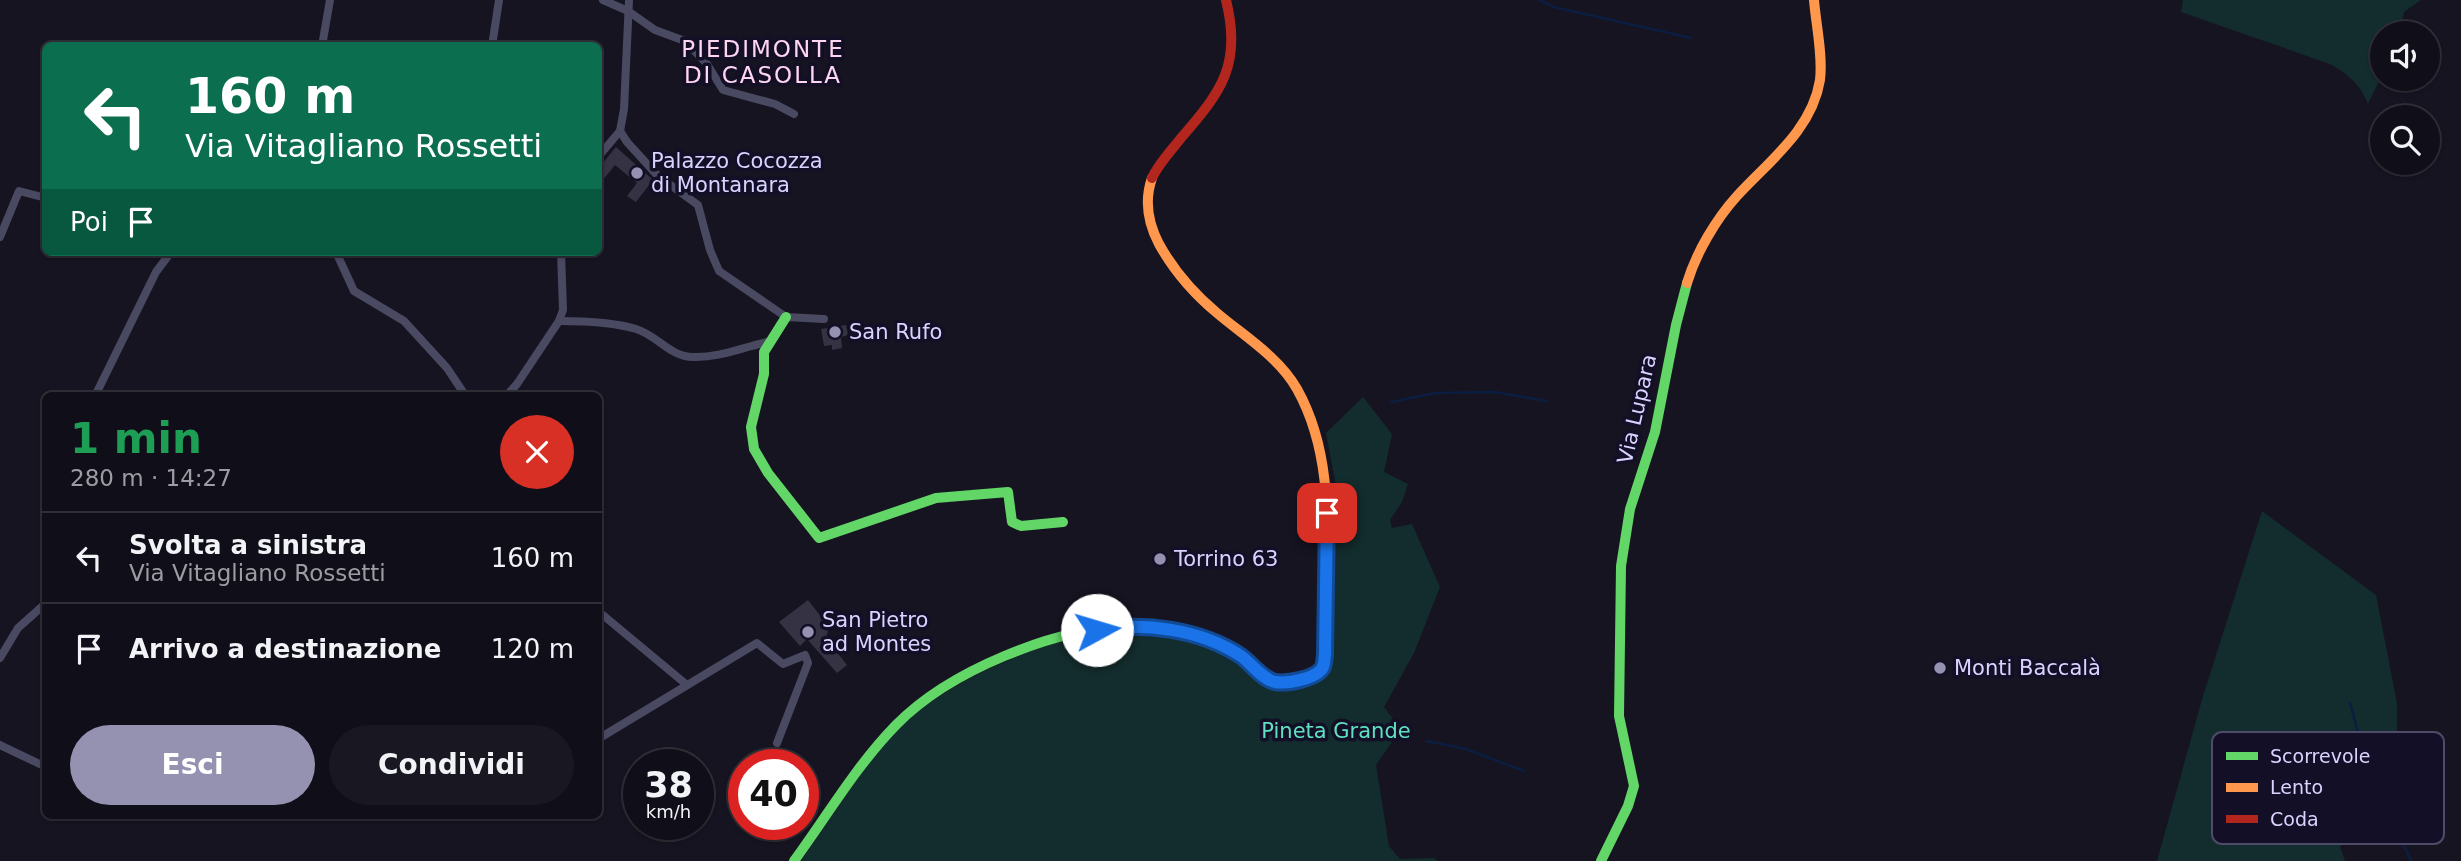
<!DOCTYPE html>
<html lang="it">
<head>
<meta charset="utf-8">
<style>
	:root { --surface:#100f19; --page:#191822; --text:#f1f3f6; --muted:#9c9ca2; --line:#302f38; --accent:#9591b1 }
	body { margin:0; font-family:"DejaVu Sans",sans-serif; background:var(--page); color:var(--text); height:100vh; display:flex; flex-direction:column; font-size:26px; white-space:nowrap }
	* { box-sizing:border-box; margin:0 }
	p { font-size:23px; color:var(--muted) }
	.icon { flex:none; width:38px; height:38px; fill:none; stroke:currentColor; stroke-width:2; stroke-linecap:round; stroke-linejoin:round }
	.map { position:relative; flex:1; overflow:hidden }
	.details { position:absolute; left:42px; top:392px; width:560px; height:427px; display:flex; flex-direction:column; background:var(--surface); border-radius:10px; box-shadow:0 2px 5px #0004,0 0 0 2px var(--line) }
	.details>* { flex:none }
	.guide { position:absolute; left:42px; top:42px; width:560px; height:214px; border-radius:10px; box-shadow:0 2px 5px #0004,0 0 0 2px var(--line); background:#0b6e4f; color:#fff; overflow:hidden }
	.buttons { position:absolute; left:2370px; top:21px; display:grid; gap:14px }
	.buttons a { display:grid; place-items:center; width:70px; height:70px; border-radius:50%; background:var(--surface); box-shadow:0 2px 5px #0004,0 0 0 2px var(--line); font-size:35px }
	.speed { position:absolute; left:623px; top:749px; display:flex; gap:14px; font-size:35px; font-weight:700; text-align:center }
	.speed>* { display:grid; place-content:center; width:91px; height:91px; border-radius:50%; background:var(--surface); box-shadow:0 2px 5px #0004,0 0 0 2px var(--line); line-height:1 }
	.speed small { font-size:18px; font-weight:400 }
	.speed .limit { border:10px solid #d22; background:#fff; color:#111 }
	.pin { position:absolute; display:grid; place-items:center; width:60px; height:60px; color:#fff; margin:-30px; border-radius:14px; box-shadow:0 4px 10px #0006 }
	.me { position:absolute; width:77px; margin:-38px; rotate:84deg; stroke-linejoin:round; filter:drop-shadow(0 0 5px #0008) }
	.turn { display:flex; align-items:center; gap:24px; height:147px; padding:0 28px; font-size:32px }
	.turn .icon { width:91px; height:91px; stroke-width:2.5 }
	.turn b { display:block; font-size:49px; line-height:60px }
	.then { display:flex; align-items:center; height:66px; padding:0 28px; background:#0003; gap:14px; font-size:26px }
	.round { display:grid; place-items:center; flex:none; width:74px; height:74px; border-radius:37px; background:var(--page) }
	.overview { display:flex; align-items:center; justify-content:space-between; height:119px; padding:0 28px }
	h1 { font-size:42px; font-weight:700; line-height:52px; color:#1e9e55 }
	.action { display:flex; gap:14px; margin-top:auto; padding:14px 28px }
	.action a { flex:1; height:80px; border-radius:42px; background:var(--accent); color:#fff; font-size:28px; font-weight:700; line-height:80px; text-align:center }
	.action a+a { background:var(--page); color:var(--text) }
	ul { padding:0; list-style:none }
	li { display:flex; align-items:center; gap:21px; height:91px; padding:0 28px; border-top:2px solid var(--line) }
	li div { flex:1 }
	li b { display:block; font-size:26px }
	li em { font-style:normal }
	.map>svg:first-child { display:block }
	.green { fill:#132c2d }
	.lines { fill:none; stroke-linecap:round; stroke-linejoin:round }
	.stream { stroke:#0b1e41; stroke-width:2.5 }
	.building { fill:#343243 }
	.street { stroke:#4a4962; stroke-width:8 }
	.fast { stroke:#63d668; stroke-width:10 }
	.slow { stroke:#ff974d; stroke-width:10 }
	.jam { stroke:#b3261e; stroke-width:10 }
	.route-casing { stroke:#114b97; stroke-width:18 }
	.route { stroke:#1a73e8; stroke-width:12 }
	.poi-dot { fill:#9591b1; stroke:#130f26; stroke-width:2.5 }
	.labels { text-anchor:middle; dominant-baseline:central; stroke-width:7; stroke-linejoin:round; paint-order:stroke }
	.poi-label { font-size:21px; fill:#d9d4ff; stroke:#130f26; text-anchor:start }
	.street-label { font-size:21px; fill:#d9d4ff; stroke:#130f26 }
	.park-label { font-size:21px; fill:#5fe0c0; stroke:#130f26 }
	.neighbourhood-label { font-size:23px; letter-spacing:2px; fill:#ffd6f0; stroke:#130f26 }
	.key { fill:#130f26; stroke:#4e4a67; stroke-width:2 }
	.key-label { font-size:19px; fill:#d9d4ff }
</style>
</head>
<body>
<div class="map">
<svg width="2461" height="861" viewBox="0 0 2461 861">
	<rect width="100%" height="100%" fill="#161421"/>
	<g class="green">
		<path d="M2183,0H2421L2404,12L2399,33H2382V75L2368,104C2360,84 2349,75 2330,64L2181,12Z"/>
		<path d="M1363,397L1392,434L1384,472L1408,484L1402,502L1390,520L1392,528L1412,524L1440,587L1414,653L1384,707L1401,729L1376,765L1389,846L1400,859L1434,858L1438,861H801C830,820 861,768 895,732C944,681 1048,636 1119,631C1143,629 1175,633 1198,641C1220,648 1267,689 1280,689C1288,689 1298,685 1306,683C1316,681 1322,680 1328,672L1335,481L1326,433Z"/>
		<path d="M2262,511L2376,595L2397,703V789L2340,847L2345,861H2157L2203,696Z"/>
	</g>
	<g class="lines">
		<g class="stream">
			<path d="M1539,0L1554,7L1691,38"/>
			<path d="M1391,402L1435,393L1495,392L1546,401"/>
			<path d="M2350,703L2364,754L2411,861"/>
			<path d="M1426,741L1466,749L1524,771"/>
		</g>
	</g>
	<g class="building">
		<path d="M616,147L653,180L636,202L627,196L637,183L615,165L598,186V169Z"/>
		<path d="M846,325L848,335L841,337L842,348L832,350V345L824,346L821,329Z"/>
		<path d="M808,600L829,627L826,638L847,665L837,673L807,639L800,646L779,622Z"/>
	</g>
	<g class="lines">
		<g class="street">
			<path d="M603,0L628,11L655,30L685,41L707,64L723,90L775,104L794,114"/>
			<path d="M322,46L330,0"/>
			<path d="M492,46L499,0"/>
			<path d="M620,131L627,142L658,176L698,205L710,250L719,271L786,317L824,319"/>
			<path d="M598,157L620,131L624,109L629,0"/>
			<path d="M0,237L19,191L46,198"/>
			<path d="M336,252L354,291L404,321L447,368L465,395L486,396"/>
			<path d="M559,321C583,321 613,322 636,329C657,335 670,357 693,357C719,358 743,347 768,342"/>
			<path d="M95,396L156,272L171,252"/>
			<path d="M498,396L509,393L517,384L559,321L563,310L561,252"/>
			<path d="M598,611L687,685"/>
			<path d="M0,658L18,628L46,603"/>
			<path d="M598,739L757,643L783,664L805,655L808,663L777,743"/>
			<path d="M0,745L46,767"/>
		</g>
		<g class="fast">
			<path d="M786,317L764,352V374L751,427L754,449L768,473L819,538L936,498L1008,492L1012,522L1021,526L1063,522"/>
			<path d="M794,861C827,816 856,766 896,725C949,671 1054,628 1130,626C1167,624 1211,636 1241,657C1253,664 1261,678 1275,682C1291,686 1313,679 1323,666L1327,581"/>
			<path d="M1601,861L1628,806L1634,786L1619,716L1621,566L1630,509L1655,432L1676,325L1687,283"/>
		</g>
		<g class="slow">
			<path d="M1152,178C1144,201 1148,223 1159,244C1174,271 1193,293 1217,313C1244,336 1279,357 1297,389C1330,448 1328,515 1327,581"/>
			<path d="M1687,283C1696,253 1716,219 1737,196C1769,161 1812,130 1820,80C1823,55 1816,25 1814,0"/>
		</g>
		<path class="jam" d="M1152,178C1159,163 1171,151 1181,138C1222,91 1242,64 1226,0"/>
	</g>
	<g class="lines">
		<defs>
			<path id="route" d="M1097,630C1144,622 1200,629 1241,656C1252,664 1262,679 1275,682C1287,684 1313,679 1321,670C1325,666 1324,660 1325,655L1327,513"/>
		</defs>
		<use href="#route" class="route-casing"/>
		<use href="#route" class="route"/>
	</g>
	<g class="poi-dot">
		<circle cx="637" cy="173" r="7"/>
		<circle cx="835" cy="332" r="7"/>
		<circle cx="1160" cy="559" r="7"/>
		<circle cx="808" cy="632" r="7"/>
		<circle cx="1940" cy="668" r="7"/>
	</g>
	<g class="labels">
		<g class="poi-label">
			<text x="651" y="161">Palazzo Cocozza<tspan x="651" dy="24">di Montanara</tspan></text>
			<text x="849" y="332">San Rufo</text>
			<text x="1174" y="559">Torrino 63</text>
			<text x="822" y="620">San Pietro<tspan x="822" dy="24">ad Montes</tspan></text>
			<text x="1954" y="668">Monti Baccalà</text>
		</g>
		<g class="street-label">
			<text transform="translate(1637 409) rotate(-77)">Via Lupara</text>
		</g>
		<g class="park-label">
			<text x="1336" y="731">Pineta Grande</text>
		</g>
		<g class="neighbourhood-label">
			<text x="763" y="49">PIEDIMONTE<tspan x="763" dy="26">DI CASOLLA</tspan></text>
		</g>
	</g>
	<rect x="2212" y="732" width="232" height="112" rx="10" class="key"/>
	<rect x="2226" y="752" width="32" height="8" fill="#63d668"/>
	<rect x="2226" y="783" width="32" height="9" fill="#ff974d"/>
	<rect x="2226" y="815" width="32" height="8" fill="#b3261e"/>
	<g class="key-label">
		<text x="2270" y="763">Scorrevole</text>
		<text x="2270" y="794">Lento</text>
		<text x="2270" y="826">Coda</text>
	</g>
</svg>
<div class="buttons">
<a><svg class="icon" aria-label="sound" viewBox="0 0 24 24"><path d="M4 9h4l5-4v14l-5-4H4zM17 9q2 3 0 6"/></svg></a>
<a><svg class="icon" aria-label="search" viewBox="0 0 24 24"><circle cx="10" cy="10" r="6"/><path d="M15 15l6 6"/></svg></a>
</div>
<div class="speed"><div>38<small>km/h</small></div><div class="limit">40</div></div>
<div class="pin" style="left:1327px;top:513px;background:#d93025"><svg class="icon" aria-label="arrive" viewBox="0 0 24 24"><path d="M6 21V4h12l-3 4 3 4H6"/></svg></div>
<svg class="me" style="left:1097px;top:630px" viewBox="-20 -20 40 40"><circle r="19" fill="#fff"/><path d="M0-13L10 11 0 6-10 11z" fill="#1a73e8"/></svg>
<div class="guide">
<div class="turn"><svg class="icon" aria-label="left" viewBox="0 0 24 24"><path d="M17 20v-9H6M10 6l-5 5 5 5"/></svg><div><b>160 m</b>Via Vitagliano Rossetti</div></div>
<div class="then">Poi<svg class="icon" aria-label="arrive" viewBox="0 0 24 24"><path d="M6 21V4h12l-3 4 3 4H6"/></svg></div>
</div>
<section class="details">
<div class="overview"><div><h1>1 min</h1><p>280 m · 14:27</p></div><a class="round" style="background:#d93025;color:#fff"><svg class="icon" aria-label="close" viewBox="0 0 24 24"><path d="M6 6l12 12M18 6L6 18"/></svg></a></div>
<ul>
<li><svg class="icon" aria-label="left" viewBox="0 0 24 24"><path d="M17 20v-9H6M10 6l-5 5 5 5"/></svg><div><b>Svolta a sinistra</b><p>Via Vitagliano Rossetti</p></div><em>160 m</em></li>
<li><svg class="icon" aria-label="arrive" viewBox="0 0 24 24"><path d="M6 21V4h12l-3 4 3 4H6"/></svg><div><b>Arrivo a destinazione</b></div><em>120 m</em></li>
</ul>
<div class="action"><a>Esci</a><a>Condividi</a></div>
</section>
</div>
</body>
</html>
